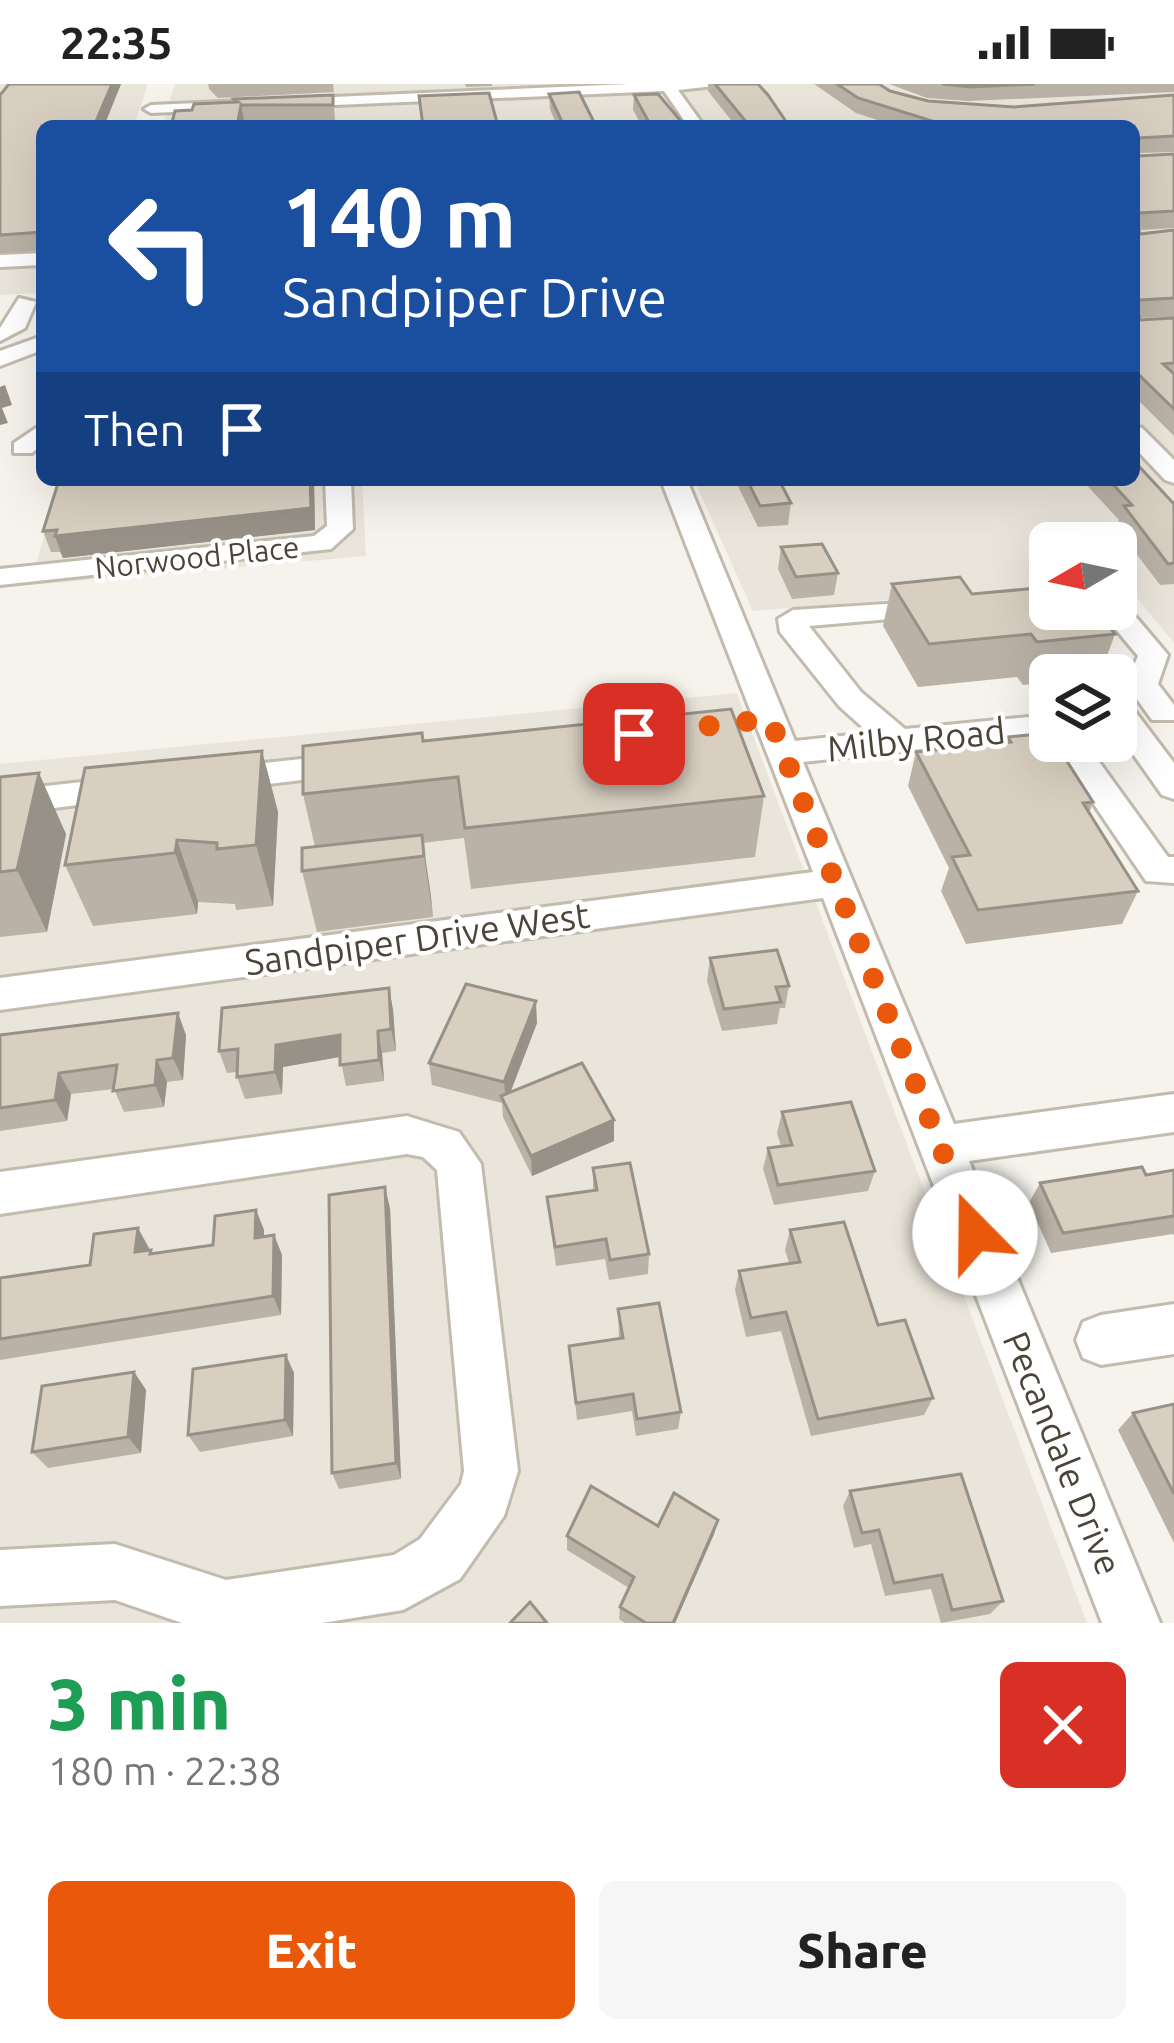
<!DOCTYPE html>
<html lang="en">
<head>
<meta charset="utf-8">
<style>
	:root { --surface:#fff; --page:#f6f6f6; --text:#222; --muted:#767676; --accent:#ea580c }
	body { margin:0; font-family:Ubuntu,sans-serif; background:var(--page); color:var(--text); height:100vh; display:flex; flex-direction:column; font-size:45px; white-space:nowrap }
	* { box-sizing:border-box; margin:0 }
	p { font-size:39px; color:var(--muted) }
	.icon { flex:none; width:66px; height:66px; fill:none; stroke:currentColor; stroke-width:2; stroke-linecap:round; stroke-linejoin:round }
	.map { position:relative; height:1539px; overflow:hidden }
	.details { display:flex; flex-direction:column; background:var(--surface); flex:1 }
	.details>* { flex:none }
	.banner { position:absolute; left:36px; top:36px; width:1104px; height:366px; border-radius:18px; box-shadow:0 12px 48px #0002; background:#1a4fa0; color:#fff; overflow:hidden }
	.needle { width:78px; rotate:261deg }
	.fabs { position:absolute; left:1029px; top:438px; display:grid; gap:24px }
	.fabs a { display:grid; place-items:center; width:108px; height:108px; border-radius:18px; background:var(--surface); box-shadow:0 12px 48px #0002; font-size:60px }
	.pin { position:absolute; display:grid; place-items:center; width:102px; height:102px; color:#fff; margin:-51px; border-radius:24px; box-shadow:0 6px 18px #0006 }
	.me { position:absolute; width:132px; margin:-66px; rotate:338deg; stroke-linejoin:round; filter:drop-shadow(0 0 9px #0008) }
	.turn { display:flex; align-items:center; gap:42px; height:252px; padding:0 48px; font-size:54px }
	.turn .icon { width:156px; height:156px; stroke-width:2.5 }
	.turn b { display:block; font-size:84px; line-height:102px }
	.then { display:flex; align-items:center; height:114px; padding:0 48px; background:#0003; gap:24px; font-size:45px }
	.round { display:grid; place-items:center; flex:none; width:126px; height:126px; border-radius:18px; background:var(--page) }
	.summary { display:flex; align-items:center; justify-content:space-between; height:204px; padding:0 48px }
	h1 { font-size:72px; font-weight:800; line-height:90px; color:#1e9e55 }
	.action { display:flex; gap:24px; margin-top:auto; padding:24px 48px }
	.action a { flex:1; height:138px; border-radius:18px; background:var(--accent); color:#fff; font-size:48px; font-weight:800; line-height:138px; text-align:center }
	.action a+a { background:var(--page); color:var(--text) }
	.status { display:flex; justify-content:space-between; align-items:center; height:84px; padding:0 60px; background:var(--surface); direction:ltr }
	.status svg { height:33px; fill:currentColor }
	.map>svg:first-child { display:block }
	.residential { fill:#eae5da }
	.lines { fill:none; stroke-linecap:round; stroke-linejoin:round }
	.minor-casing { stroke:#c2bbae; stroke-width:6 }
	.minor { fill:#fff; fill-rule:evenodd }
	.wall { fill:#bab2a6 }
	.shaded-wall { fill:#979187 }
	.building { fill:#d8cfc1; stroke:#979187; stroke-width:3 }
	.route { stroke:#ea580c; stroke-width:21; stroke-dasharray:0 37.8 }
	.labels { text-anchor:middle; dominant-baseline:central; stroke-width:9; stroke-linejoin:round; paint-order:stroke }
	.far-street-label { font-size:30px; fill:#4b4439; stroke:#fff }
	.street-label { font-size:36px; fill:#4b4439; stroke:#fff }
</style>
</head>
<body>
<div class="status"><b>22:35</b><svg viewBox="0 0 49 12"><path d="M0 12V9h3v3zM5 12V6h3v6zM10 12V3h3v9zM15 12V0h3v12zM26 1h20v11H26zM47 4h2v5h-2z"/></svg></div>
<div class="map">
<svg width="1174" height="1539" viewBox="0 0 1174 1539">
	<rect width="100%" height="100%" fill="#f6f3ec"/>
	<g class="residential">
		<path d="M0,0H148L134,42H42V209L0,211Z"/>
		<path d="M175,0H1174V559L1123,497H1116V459H1050V503L753,527L694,396H1134V42H162Z"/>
		<path d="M60,396H362L366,472L30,501Z"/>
		<path d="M737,609L1087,1539H0V680Z"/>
	</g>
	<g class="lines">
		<defs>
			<g id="minor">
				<path d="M629,0H733L678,6L704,42H688L664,7L151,29L144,25L151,21Z"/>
				<path d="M42,169V181L0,183V171Z"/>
				<path d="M19,214L36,218L25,244L0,257V244Z"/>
				<path d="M42,252V266L0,282V267Z"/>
				<path d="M42,340V360L32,369H14V359Z"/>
				<path d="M1134,342L1142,344L1174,376V399L1165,396L1134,363Z"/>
				<path d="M325,396H351L353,445L331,465L0,501V485L314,452L327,442Z"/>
				<path d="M661,396H687L795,657L869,649L839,622L780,548L778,535L793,526L947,516L951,522L947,528L937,531L809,542L861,608L905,645L1050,631V651L803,678L954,1040L1174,1010V1048L969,1077L1160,1539H1102L823,814L0,926V894L813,788Z"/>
				<path d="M1116,517L1124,519L1168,571L1158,600L1174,621V636H1152L1126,600L1138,572L1099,525H1116Z"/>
				<path d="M1123,623L1134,626L1174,679V715L1162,711L1116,646V625Z"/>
				<path d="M1051,657H1084L1168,773H1174V799L1146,797Z"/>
				<path d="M348,670L360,673L365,681L360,689L218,706L206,703L201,695L206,687L218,684Z"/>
				<path d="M128,693L140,697L145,705L140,713L0,731V707Z"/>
				<path d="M407,1032L459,1048L481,1080L518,1387L504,1432L460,1495L403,1526L322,1539H182L115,1516L0,1522V1466L115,1460L226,1496L394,1471L420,1455L461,1400L464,1387L437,1086L423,1073L407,1070L0,1130V1088Z"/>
				<path d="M1174,1220V1270L1101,1281L1083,1274L1076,1256L1083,1238L1101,1231Z"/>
			</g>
		</defs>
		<use href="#minor" class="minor-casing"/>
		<use href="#minor" class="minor"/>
	</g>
	<g class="wall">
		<path d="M121,0L104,42H42V166L0,169V11Z"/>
		<path d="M208,0H333L334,8L218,14L209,5Z"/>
		<path d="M465,0H492V2L466,3Z"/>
		<path d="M708,0H758L789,42L735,41L708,7Z"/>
		<path d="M814,0H879L890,7L928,17L1014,23L1174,11V68L1138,69L1139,72L1174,70V144L1139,146L1140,150L1174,146V233L1140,234V236L1174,234V352L1134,312V42H896L856,29Z"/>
		<path d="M889,0H1174V8L968,17L927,14Z"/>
		<path d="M549,10L596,42H557L550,25Z"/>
		<path d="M333,11L335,36H244L192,26L235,18L234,15Z"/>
		<path d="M634,11L685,42H642L633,26Z"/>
		<path d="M59,396H314L315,446L63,474L60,468H51L43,447Z"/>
		<path d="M735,396H779L791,419L788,441L758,443Z"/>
		<path d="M1082,396H1134L1174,420V500L1160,501L1116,443L1119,436Z"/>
		<path d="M781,463L838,489L834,511L792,515L778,485Z"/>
		<path d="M892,500L972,510L1115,550L1100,591H1050V598L1023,601L1017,593L918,603L883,542Z"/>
		<path d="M1008,653L1093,718L1089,729L1138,807L1122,840L966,860L941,807L949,784L908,702L916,668L1006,658Z"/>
		<path d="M423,657L764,712L755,773L471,805L464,754L423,759L433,833L317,848L302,787L315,763L303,710Z"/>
		<path d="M262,667L278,728L273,822L236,826L235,820L198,818L197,830L93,842L65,781Z"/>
		<path d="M0,693L66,750L47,848L0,853Z"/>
		<path d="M710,874L789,902L785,924H780L777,940L722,947L707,897Z"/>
		<path d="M389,904L393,926L396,967L382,969L384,997L346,1002L340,973L283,983L282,1010L245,1015L237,993V988L227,989L219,967Z"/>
		<path d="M537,939L510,1008L614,1036V1057L532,1092L503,1033L502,1019L432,1001L429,979Z"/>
		<path d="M0,951H186L183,996L167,998L164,1023L124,1028L114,1005L71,1010L67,1037L0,1047Z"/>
		<path d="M782,1028L875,1087L868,1107L774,1121L763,1085L768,1064L781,1062L777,1049Z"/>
		<path d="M593,1084L649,1170L648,1190L609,1196L605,1175L556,1182L547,1113L593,1106Z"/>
		<path d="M1174,1086V1152L1173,1150L1051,1169L1029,1119L1040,1099L1146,1091Z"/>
		<path d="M390,1124L401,1395L339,1405L332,1389Z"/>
		<path d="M256,1126L264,1146V1152L274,1151L282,1171L281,1231L0,1276V1194L90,1181L138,1144L149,1167L153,1170L213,1161Z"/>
		<path d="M790,1146L878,1241L933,1314L924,1331L811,1352L781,1247L746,1253L735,1206L739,1187L789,1179L785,1166Z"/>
		<path d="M618,1225L681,1328L678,1345L636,1352L632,1327L577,1336L569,1262L619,1255Z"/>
		<path d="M134,1288L146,1306L141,1369L48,1384L32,1368Z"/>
		<path d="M294,1289L293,1352L200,1368L188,1351Z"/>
		<path d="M1174,1320V1459L1118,1346L1133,1329Z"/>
		<path d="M850,1407L1003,1517L990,1530L941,1539L931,1505L885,1512L871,1460L854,1464L843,1422Z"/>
		<path d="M658,1442L714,1450L675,1539H625L619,1535L620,1523L629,1504L567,1466V1452Z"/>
	</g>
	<g class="shaded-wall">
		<path d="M112,0H121L104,42H94Z"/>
		<path d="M241,21L244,36L243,42H237Z"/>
		<path d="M5,301L12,321L2,324L8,339L0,341V303Z"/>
		<path d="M314,396L315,446L63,474L55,452Z"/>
		<path d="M262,667L278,728L273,822L256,761Z"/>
		<path d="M39,689L66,750L47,848L17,786Z"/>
		<path d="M422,751L431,812L433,833L424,772Z"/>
		<path d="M177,756L198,818L197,830L175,769Z"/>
		<path d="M389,904L393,926L396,967L391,945Z"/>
		<path d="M536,917L537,939L506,1020L504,998Z"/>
		<path d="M178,929L186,951L183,996L173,974Z"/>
		<path d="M378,947L382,969L384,997L379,976Z"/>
		<path d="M340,951L345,972L283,983L282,1010L275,988L276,961Z"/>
		<path d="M157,976L167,998L164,1023L155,1001Z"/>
		<path d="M59,989L71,1010L67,1037L55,1016Z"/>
		<path d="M614,1036V1057L532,1092L531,1072Z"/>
		<path d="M385,1103L390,1124L401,1395L396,1379Z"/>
		<path d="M256,1126L264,1146L263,1174L255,1154Z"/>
		<path d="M138,1144L149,1164L147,1188L135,1168Z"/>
		<path d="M274,1151L282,1171L281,1231L273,1212Z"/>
		<path d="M286,1271L294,1289L293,1352L285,1336Z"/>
		<path d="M134,1288L146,1306L141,1369L128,1353Z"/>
		<path d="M718,1436L714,1450L675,1539H673Z"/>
	</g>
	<g class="building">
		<path d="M9,0H112L94,42H42V148L0,151V11Z"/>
		<path d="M715,0H758L768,11L789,42H729L748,40Z"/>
		<path d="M837,0H879L890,7L928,17L1014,23L1174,11V52L1138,54L1134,58L1139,72L1174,70V127L1139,129L1135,134L1140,150L1174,146V214L1140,216L1136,220L1140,236L1174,234V279L1163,280L1174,290V325L1134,286V42H948L858,14Z"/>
		<path d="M942,0H1035L971,3Z"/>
		<path d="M579,8L596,42H564L549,10Z"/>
		<path d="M489,9L498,42H423L419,12Z"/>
		<path d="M658,10L685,42H651L634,11Z"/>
		<path d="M333,11V21H241L237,42H171L175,27L192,26L194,20L238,18L234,15Z"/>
		<path d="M1134,377L1174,420V479L1168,480L1124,422L1132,421L1109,396H1134Z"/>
		<path d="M59,396H310L311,424L55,452L57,446L43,447Z"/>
		<path d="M747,396H779L791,419L760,422Z"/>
		<path d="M822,460L838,489L796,493L781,463Z"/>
		<path d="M960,493L972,510L1050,503V525H1096L1115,550L1037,558L1031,550L929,560L892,500Z"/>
		<path d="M731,625L764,712L465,744L458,693L303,710V662L422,649L423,657Z"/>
		<path d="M1049,649L1050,657H1054L1093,718L1083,719L1138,807L978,826L952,773L970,771L916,668L1011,658L1008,653Z"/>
		<path d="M262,667L256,761L217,765V759L177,756L175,769L65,781L85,684Z"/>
		<path d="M39,689L17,786L0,788V693Z"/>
		<path d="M422,751L424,772L302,787V764Z"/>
		<path d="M777,866L789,902L776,903L781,918L724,925L710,874Z"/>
		<path d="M466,900L536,917L504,998L429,979Z"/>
		<path d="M389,904L391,945L378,947L379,976L340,981V951L276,961L275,988L237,993L238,965L219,967L222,924Z"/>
		<path d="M178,929L173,974L157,976L155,1001L113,1007L117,981L59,989L55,1016L0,1024V951Z"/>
		<path d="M582,979L614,1036L531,1072L501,1012Z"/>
		<path d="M851,1018L875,1087L778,1101L768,1064L792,1061L782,1028Z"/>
		<path d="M630,1079L649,1170L610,1176L606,1155L555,1163L547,1113L597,1106L593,1084Z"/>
		<path d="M1142,1083L1146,1091L1174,1086V1132L1063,1149L1040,1099Z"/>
		<path d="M385,1103L396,1379L332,1389L329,1111Z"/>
		<path d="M256,1126L255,1154L274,1151L273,1212L0,1255V1194L90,1181L94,1150L138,1144L135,1168L151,1166L150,1170L213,1161L215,1132Z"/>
		<path d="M844,1138L878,1241L905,1236L933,1314L818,1335L786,1228L751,1234L739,1187L800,1178L790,1146Z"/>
		<path d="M659,1219L681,1328L637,1335L633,1310L576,1319L569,1262L623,1254L618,1225Z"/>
		<path d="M286,1271L285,1336L188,1351L193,1285Z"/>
		<path d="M134,1288L128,1353L32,1368L42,1302Z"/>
		<path d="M1174,1320V1410L1133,1329Z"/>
		<path d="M961,1390L1003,1517L952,1526L942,1491L894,1499L879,1446L862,1449L850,1407Z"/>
		<path d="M591,1402L658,1442L674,1409L718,1436L673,1539H646L620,1523L634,1493L567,1452Z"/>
		<path d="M530,1518L547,1539H510Z"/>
	</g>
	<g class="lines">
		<path class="route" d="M634,650L770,635L975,1149"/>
	</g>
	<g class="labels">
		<g class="far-street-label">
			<text transform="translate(197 473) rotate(-6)">Norwood Place</text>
		</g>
		<g class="street-label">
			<text transform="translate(916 655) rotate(-6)">Milby Road</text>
			<text transform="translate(417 854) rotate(-8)">Sandpiper Drive West</text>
			<text transform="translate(1063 1369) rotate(68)">Pecandale Drive</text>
		</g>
	</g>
</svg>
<div class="fabs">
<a><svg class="needle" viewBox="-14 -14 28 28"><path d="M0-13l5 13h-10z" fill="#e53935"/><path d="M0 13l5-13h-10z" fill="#767676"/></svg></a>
<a><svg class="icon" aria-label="layers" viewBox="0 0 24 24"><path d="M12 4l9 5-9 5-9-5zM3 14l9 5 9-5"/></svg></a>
</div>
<div class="pin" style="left:634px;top:650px;background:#d93025"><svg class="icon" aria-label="arrive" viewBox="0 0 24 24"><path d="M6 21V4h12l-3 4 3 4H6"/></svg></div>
<svg class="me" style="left:975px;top:1149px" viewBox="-20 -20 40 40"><circle r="19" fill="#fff"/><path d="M0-13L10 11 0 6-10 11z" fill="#ea580c"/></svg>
<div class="banner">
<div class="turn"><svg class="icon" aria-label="left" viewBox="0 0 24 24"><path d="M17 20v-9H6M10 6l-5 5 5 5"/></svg><div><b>140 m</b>Sandpiper Drive</div></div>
<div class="then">Then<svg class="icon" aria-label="arrive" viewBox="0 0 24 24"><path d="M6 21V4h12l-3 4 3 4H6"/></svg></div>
</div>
</div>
<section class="details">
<div class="summary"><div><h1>3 min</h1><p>180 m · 22:38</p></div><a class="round" style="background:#d93025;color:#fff"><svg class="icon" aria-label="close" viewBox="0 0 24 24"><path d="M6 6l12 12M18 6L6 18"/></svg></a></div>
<div class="action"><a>Exit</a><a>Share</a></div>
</section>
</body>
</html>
